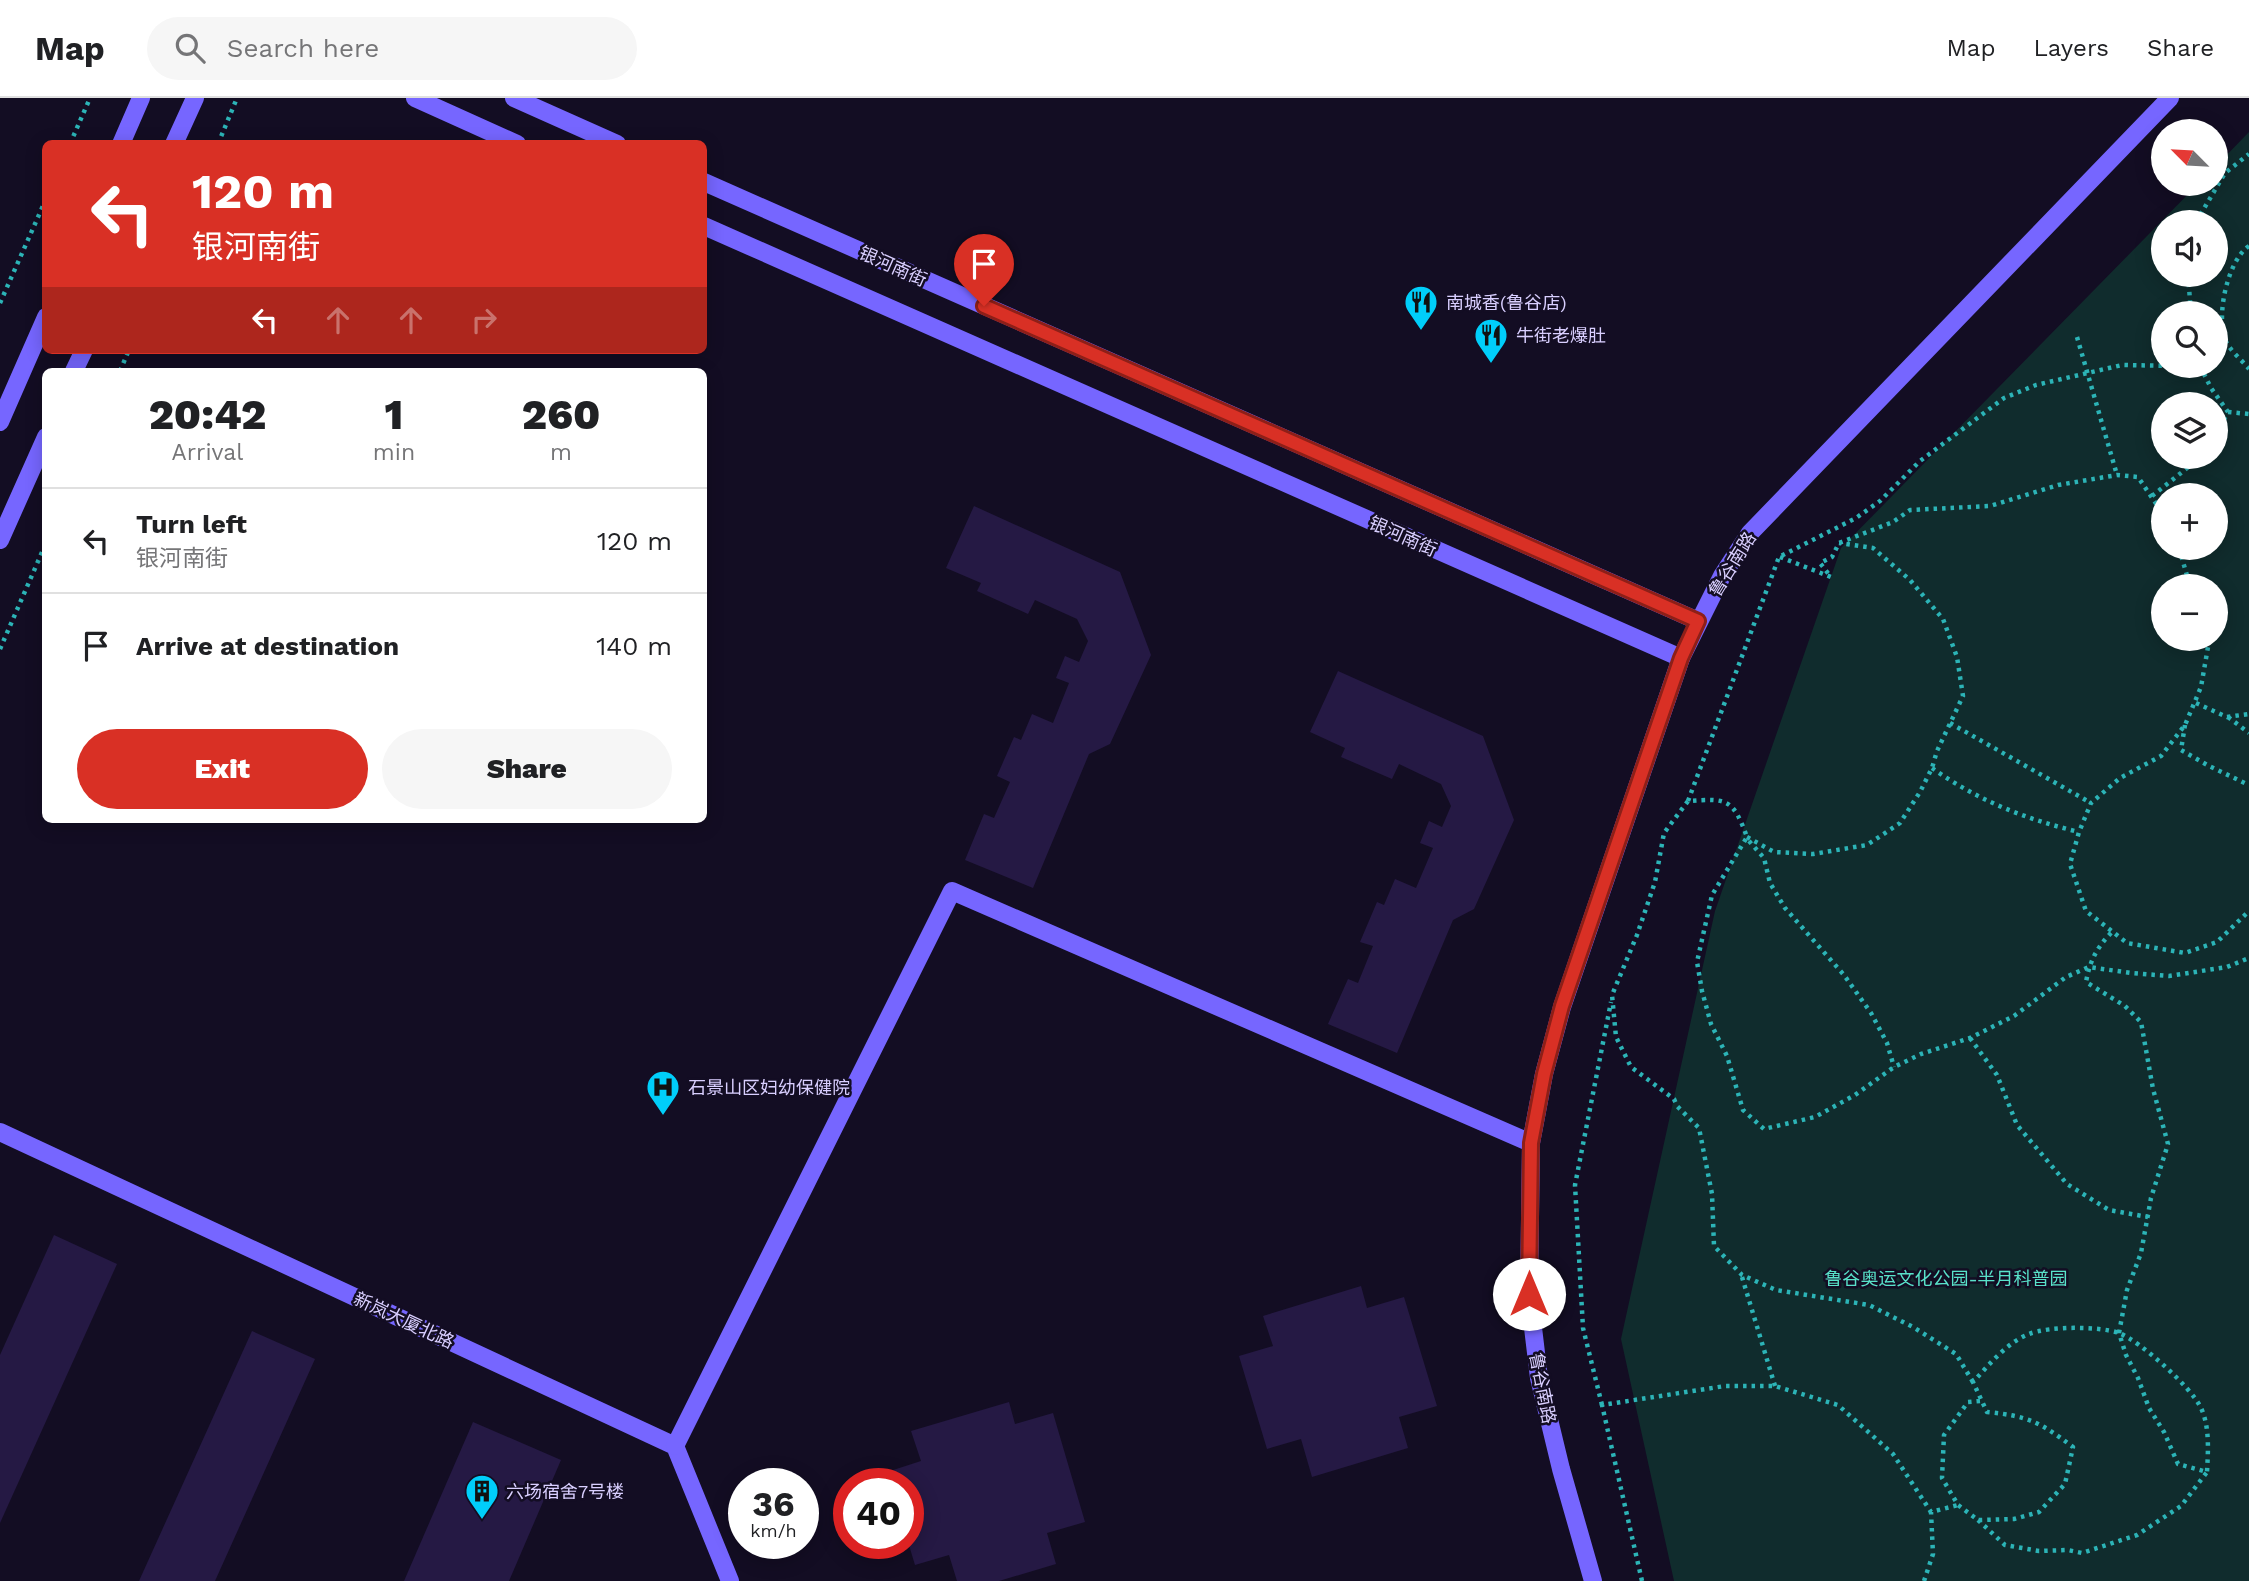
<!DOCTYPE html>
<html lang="en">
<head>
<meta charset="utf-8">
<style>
	:root { --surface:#fff; --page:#f6f6f6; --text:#202124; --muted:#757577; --line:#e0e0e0; --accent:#d93025 }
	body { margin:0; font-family:"Work Sans","Noto Sans SC",sans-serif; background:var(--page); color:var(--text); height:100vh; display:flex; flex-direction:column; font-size:26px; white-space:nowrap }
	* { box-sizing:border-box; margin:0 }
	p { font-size:23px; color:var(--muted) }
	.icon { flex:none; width:38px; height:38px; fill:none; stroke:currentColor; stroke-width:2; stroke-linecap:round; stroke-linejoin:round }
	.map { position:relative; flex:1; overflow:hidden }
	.drawer { position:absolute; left:42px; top:270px; width:665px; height:455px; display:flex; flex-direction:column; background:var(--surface); border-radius:10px; box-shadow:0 4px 18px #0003 }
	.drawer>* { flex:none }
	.guide { position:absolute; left:42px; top:42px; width:665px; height:214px; border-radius:10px; box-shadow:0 4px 18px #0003; background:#d93025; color:#fff; overflow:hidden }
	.needle { width:46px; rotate:294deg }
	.tools { position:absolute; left:2151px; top:21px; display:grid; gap:14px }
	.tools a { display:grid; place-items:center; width:77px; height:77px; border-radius:50%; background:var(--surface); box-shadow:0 4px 18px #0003; font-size:35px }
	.speed { position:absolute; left:728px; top:1370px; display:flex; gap:14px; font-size:35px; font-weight:700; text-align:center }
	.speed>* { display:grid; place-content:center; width:91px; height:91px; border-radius:50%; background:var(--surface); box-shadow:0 4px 18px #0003; line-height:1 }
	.speed small { font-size:18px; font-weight:400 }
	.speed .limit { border:10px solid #d22; background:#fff; color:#111 }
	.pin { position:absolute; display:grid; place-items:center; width:60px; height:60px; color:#fff; margin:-72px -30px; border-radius:50% 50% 50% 0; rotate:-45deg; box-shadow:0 0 7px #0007 }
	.pin .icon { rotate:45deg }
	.me { position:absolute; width:77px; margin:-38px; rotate:0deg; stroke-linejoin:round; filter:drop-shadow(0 0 5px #0008) }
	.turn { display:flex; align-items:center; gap:24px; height:147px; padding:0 35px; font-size:32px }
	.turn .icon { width:91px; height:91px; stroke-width:2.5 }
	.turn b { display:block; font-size:49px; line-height:60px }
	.lanes { display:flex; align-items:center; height:66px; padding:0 35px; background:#0003; justify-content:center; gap:35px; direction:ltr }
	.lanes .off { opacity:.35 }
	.eta { display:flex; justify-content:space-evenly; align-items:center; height:119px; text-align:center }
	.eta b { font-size:42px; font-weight:800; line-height:49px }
	.button { display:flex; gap:14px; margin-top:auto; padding:14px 35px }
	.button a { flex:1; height:80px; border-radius:42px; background:var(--accent); color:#fff; font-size:28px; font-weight:800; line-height:80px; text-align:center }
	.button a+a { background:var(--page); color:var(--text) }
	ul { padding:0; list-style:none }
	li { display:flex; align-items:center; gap:21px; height:105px; padding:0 35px; border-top:2px solid var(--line) }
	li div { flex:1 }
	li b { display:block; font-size:26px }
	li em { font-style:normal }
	header { display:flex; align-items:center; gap:42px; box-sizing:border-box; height:98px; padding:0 35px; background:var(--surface); border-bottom:2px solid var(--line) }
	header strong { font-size:33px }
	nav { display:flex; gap:38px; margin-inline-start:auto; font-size:24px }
	.search { width:490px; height:63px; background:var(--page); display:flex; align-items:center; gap:18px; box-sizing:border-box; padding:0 24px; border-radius:38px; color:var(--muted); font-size:26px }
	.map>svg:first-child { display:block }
	.green { fill:#102c2d; fill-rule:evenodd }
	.building { fill:#251944 }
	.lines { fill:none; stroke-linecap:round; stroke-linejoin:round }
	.path { stroke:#2cb4b7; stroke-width:4.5; stroke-dasharray:3.5 5; stroke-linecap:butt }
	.secondary { stroke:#7666ff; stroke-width:18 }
	.route-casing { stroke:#8d1f18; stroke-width:18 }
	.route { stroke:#d93025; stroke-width:12 }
	.labels { text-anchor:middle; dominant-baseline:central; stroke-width:5; stroke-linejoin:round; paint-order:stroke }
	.street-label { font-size:18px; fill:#d9cfff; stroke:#130d23 }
	.poi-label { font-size:18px; fill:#d9cfff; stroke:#130d23; text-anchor:start }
	.park-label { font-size:18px; fill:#59e2ca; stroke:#130d23 }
</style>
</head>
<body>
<header>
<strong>Map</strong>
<div class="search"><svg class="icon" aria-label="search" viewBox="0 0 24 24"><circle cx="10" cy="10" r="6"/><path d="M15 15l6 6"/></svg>Search here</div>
<nav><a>Map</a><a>Layers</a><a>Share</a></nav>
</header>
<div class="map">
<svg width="2249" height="1483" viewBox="0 0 2249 1483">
	<rect width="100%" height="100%" fill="#130d23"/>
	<path class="green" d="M2249,34V1483H1674L1621,1241L1715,813L1841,450L2198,86H2216V68ZM2216,124V177H2163V124ZM2216,215V268H2163V215ZM2163,306H2216V359H2163ZM2216,397V450H2163V397ZM2216,488V541H2163V488Z"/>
	<g class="building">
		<path d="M974,408L1120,474L1151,557L1110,646L1089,656L1033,790L965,762L984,716L994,720L1010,684L997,678L1014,639L1021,642L1032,616L1053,625L1069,585L1056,580L1065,558L1079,564L1088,543L1077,521L1035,502L1028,516L977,493L981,485L946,470Z"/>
		<path d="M1338,573L1483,638L1514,722L1474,811L1453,822L1397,955L1328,926L1348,881L1358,885L1373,848L1360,844L1377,804L1384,807L1395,781L1416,790L1433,750L1420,745L1429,723L1442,729L1451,708L1441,686L1399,666L1392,681L1341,659L1345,650L1310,634Z"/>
		<path d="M54,1137L117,1166L0,1425V1257Z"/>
		<path d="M1361,1188L1367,1210L1404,1199L1437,1308L1399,1319L1408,1350L1312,1379L1301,1341L1267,1351L1239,1258L1273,1248L1263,1218Z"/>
		<path d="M252,1233L315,1261L215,1483H139Z"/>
		<path d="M1009,1304L1015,1326L1053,1315L1085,1424L1047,1435L1056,1466L999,1483H957L949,1457L915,1467L908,1444V1386H891L887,1374L921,1363L911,1333Z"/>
		<path d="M473,1324L561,1362L509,1483H404Z"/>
	</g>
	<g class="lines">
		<g class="path">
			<path d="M70,46L90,0"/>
			<path d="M218,46L237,0"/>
			<path d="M2196,124L2225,75L2249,56"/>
			<path d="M2249,148C2228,162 2216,216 2225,241C2228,251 2242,262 2249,271"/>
			<path d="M2188,177L2191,215"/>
			<path d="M0,205L46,101"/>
			<path d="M2077,239L2117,377"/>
			<path d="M2216,247L2225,241"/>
			<path d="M2200,268L2211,290L2228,314L2216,336"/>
			<path d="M120,273L129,252"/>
			<path d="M2228,314L2249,316"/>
			<path d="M2152,398L2201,359"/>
			<path d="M2179,450L2190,488"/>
			<path d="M1780,459L1831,479L1820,465L1832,459L1839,445L1893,424L1910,412L1990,408L2058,387L2117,377L2138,379L2163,416"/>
			<path d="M2206,541L2208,549L2201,589L2185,627L2161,658L2120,680L2091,705L2079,734L2070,766L2086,813L2127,845L2185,855L2217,844L2249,813"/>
			<path d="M0,551L46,445"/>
			<path d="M2196,605L2227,619L2249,616"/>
			<path d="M2228,619L2249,635"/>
			<path d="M1950,625L2091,705"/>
			<path d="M2185,627L2181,652L2209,668L2249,687"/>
			<path d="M1932,670C1977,702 2025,721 2079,734"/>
			<path d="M1688,703L1779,459L1856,420L1880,403L1920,363L2004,300L2036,287L2122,267L2174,268"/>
			<path d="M1747,739L1774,754L1813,756L1867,747L1900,725L1920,694L1932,670L1937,653L1963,598L1957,559L1943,521L1910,482L1873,450L1839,445"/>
			<path d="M1749,743L1764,760L1770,785L1785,810L1844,877L1871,915L1887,945L1894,969"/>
			<path d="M1970,940L1997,977L2017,1027L2067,1086L2109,1112L2148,1119"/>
			<path d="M1742,1179L1775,1288"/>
			<path d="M1973,1284L1956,1256L1913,1229L1869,1207L1776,1192L1742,1177L1714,1148L1712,1096L1699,1030L1677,1008L1674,1001L1631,969L1616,939L1612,897L1637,837L1655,784L1664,735L1688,703C1728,700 1733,701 1747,739L1712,797L1697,864L1702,893L1711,926L1727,958L1743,1012L1764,1031L1815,1019L1855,997L1894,969L1921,956L1970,940L2014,918L2066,879L2089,869L2131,875L2169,878L2227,869L2249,860"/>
			<path d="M1980,1303L1968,1304L1944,1337L1942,1380L1958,1407L1978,1422L2014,1421L2039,1414L2065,1386L2073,1349C2040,1324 2028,1318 1987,1314L1973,1284C1989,1267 2006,1245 2029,1236C2049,1228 2099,1228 2119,1235C2140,1243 2192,1290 2201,1310C2210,1329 2208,1354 2207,1374L2178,1366L2164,1334L2149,1310L2138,1280L2126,1257L2119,1235L2127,1192L2141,1155L2151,1100L2168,1046L2153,991L2141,924L2125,908L2086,884C2090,862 2097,849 2113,833"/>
			<path d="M1602,1307L1583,1230L1575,1087L1611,904"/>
			<path d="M1978,1422L2005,1447L2039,1453L2068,1452L2082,1455L2137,1437L2181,1408L2207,1374"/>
			<path d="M1642,1483L1602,1307L1725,1288H1775L1838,1307L1893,1356L1931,1414"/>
			<path d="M1924,1483L1933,1456L1931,1414L1958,1407"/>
		</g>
		<g class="secondary">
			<path d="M415,0L517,46"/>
			<path d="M514,0L617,46"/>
			<path d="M121,46L141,0"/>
			<path d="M174,46L195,0"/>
			<path d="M704,84L1698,523"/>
			<path d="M704,128L1681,560"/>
			<path d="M74,273L84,252"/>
			<path d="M0,324L46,219"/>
			<path d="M0,442L46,339"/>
			<path d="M0,1034L675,1348L730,1483"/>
			<path d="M675,1348L952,793L1531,1045"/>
			<path d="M1593,1483L1561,1371L1539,1280L1529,1196L1531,1045L1544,976L1562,909L1681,560L1722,478L1750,435L2170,0"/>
		</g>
	</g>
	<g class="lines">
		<defs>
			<path id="route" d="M984,208L1698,523L1681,560L1562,908L1544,976L1531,1045L1529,1196"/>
		</defs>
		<use href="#route" class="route-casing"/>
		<use href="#route" class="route"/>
	</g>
	<defs>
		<symbol id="restaurant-pin" viewBox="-11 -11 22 30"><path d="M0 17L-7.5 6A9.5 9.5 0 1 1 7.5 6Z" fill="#00cefa" stroke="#130d23"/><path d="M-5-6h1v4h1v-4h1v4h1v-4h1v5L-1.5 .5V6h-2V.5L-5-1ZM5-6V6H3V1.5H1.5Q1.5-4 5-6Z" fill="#111"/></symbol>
		<symbol id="hospital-pin" viewBox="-11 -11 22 30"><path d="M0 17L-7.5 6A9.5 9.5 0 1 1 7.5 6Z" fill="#00cefa" stroke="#130d23"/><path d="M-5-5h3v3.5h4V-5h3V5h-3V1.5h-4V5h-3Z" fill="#111"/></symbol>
		<symbol id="building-pin" viewBox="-11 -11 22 30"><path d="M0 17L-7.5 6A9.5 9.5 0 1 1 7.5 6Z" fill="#00cefa" stroke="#130d23"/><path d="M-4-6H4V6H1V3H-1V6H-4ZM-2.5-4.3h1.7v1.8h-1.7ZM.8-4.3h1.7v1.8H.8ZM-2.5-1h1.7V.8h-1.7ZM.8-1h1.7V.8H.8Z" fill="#111"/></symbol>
	</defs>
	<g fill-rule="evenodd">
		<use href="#restaurant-pin" x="1402" y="185" width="38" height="52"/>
		<use href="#restaurant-pin" x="1472" y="218" width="38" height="52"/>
		<use href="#hospital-pin" x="644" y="970" width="38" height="52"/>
		<use href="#building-pin" x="463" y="1374" width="38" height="52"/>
	</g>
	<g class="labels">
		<g class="street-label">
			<text transform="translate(893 168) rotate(24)">银河南街</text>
			<text transform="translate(1403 438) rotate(24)">银河南街</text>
			<text transform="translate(1732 466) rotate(-58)">鲁谷南路</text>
			<text transform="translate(404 1222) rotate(25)">新岚大厦北路</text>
			<text transform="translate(1543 1290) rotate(79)">鲁谷南路</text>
		</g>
		<g class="poi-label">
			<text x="1446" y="204">南城香(鲁谷店)</text>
			<text x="1516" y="237">牛街老爆肚</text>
			<text x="688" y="989">石景山区妇幼保健院</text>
			<text x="506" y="1393">六场宿舍7号楼</text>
		</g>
		<g class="park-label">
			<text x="1946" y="1180">鲁谷奥运文化公园-半月科普园</text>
		</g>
	</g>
</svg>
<div class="tools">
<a><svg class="needle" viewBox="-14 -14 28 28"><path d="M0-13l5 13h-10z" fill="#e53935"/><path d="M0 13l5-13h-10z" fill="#757577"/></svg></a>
<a><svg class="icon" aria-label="sound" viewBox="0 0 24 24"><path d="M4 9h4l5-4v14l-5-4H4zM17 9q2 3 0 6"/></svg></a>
<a><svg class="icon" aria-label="search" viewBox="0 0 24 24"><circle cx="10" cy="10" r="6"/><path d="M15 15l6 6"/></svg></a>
<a><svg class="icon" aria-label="layers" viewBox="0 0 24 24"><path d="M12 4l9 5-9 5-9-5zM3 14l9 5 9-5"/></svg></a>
<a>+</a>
<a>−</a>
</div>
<div class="speed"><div>36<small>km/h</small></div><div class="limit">40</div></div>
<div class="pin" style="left:984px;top:208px;background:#d93025"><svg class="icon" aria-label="arrive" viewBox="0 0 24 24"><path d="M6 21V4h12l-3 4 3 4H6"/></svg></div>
<svg class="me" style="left:1529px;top:1196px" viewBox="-20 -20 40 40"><circle r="19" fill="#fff"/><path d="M0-13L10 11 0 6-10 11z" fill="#d93025"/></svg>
<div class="guide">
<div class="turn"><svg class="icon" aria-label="left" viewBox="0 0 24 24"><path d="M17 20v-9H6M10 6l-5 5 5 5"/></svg><div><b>120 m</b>银河南街</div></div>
<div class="lanes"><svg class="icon" aria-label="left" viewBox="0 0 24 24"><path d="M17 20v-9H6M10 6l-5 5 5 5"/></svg><svg class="icon off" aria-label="ahead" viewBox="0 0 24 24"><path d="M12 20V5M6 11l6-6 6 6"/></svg><svg class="icon off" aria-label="ahead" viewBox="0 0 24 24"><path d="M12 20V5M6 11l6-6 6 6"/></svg><svg class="icon off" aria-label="right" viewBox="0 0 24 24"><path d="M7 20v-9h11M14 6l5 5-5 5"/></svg></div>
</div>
<section class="drawer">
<div class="eta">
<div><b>20:42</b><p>Arrival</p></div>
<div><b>1</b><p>min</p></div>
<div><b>260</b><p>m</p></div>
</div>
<ul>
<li><svg class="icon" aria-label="left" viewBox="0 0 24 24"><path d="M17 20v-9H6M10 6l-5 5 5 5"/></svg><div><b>Turn left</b><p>银河南街</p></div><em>120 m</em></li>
<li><svg class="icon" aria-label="arrive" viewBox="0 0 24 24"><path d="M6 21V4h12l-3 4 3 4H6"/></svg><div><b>Arrive at destination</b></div><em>140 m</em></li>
</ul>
<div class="button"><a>Exit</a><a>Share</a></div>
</section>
</div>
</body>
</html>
